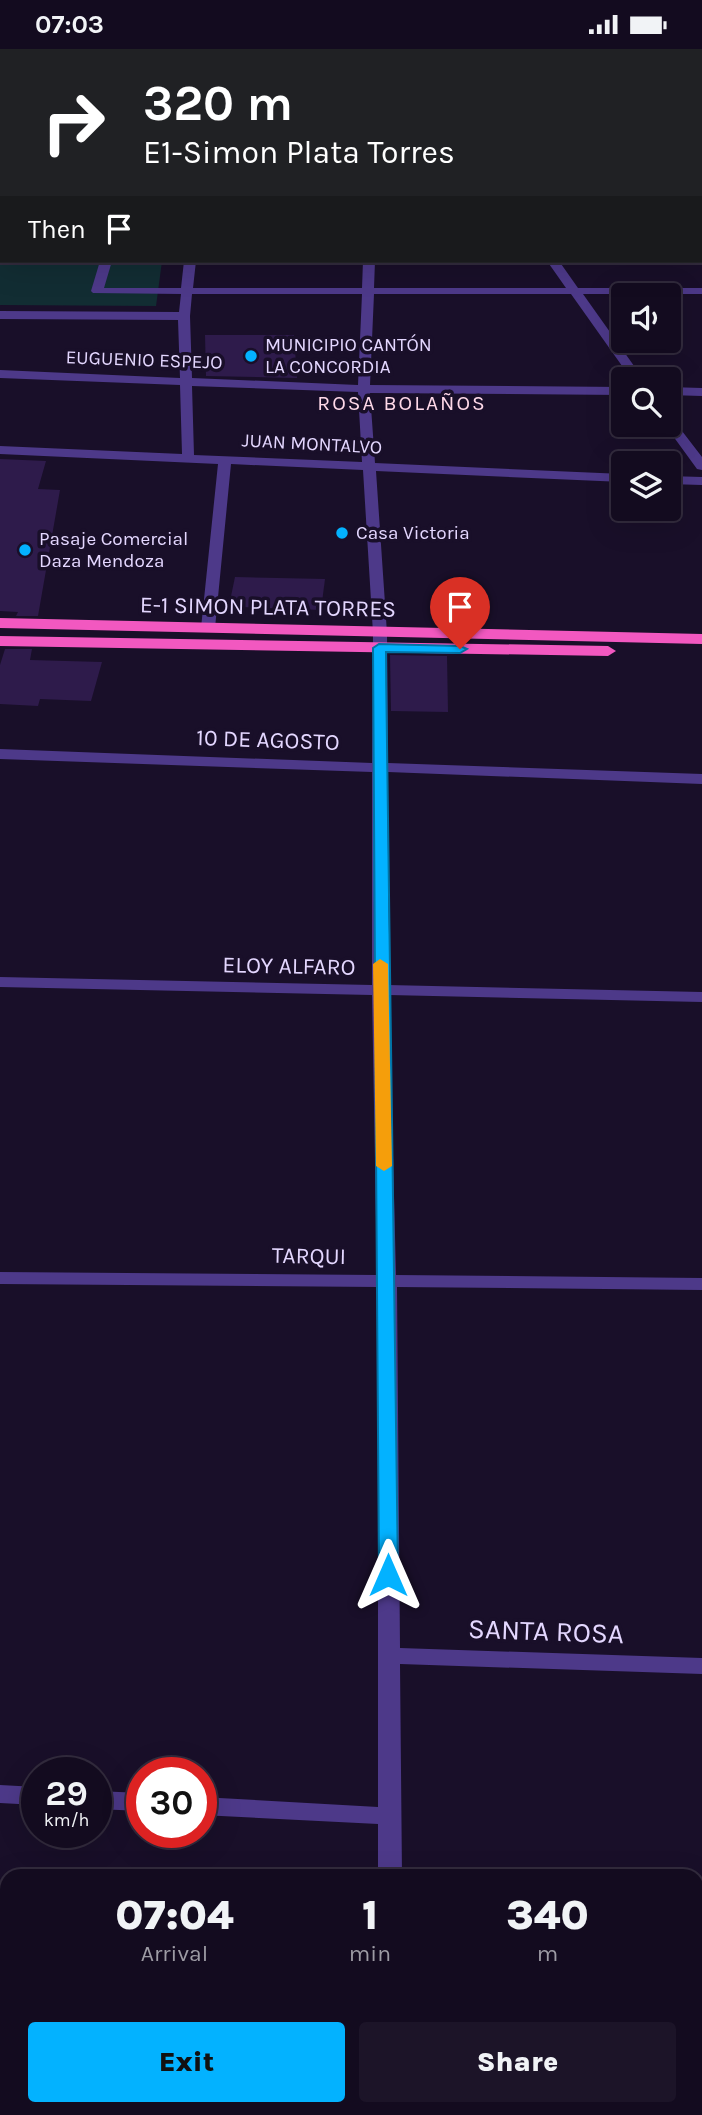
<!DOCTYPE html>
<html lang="en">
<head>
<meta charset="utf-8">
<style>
	:root { --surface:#130b1f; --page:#1c1428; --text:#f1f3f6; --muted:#9d9ba4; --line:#322b3d; --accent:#03b2ff }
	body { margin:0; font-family:Karla,sans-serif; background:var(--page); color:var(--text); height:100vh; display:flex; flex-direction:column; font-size:26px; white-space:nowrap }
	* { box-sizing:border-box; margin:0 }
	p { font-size:23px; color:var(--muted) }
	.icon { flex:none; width:38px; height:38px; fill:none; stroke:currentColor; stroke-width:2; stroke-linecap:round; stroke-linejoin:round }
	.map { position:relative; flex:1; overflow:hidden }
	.drawer { position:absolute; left:0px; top:1820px; width:704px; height:247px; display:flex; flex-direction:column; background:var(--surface); border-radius:21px 21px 0 0; box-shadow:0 7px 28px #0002,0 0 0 2px var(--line) }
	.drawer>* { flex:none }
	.guide { position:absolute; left:0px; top:0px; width:704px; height:214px; box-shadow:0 7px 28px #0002,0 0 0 2px var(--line); background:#202124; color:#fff; overflow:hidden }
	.fabs { position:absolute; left:611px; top:234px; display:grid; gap:14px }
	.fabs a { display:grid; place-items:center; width:70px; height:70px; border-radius:7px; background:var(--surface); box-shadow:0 7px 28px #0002,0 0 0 2px var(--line); font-size:35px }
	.speed { position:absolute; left:21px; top:1708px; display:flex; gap:14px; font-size:35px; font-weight:700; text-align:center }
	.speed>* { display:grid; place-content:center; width:91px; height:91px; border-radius:50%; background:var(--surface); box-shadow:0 7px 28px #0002,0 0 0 2px var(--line); line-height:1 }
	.speed small { font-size:18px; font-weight:400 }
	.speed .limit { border:10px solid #d22; background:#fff; color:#111 }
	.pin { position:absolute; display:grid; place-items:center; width:60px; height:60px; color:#fff; margin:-72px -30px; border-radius:50% 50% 50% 0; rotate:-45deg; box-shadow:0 0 7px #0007 }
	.pin .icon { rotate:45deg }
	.me { position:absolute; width:77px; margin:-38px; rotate:0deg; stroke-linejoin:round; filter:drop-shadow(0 0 5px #0008) }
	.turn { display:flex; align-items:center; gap:24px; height:147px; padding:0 28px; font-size:32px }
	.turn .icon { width:91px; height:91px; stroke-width:2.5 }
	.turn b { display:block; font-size:49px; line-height:60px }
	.then { display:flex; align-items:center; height:66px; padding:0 28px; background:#0003; gap:14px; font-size:26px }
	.eta { display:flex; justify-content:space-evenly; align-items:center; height:119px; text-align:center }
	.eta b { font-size:42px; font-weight:800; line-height:49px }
	.cta { display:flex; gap:14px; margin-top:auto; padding:14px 28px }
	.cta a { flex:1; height:80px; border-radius:7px; background:var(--accent); color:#111; font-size:28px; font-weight:800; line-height:80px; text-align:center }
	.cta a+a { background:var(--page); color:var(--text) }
	.status { display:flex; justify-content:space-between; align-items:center; height:49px; padding:0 35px; background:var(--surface); direction:ltr }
	.status svg { height:19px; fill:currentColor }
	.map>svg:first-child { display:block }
	.green { fill:#122d33 }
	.building { fill:#2e1b4b }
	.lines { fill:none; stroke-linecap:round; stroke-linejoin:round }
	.minor { fill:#4d3989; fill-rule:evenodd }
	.secondary { fill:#906eff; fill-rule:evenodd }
	.trunk { fill:#f258c0; fill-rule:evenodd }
	.route { fill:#03b2ff; stroke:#0274a6; stroke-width:2 }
	.slow { fill:#f59e0b }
	.poi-dot { fill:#03b2ff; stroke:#190f29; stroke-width:2.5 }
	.labels { text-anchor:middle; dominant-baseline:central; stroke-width:7; stroke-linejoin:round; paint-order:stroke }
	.far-poi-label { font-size:19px; fill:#e4d7ff; stroke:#190f29; text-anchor:start }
	.far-street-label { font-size:19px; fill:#e4d7ff; stroke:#190f29 }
	.far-quarter-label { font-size:21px; letter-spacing:2px; fill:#ffd9e9; stroke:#190f29 }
	.street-label { font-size:23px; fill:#e4d7ff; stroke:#190f29 }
	.near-street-label { font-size:28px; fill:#e4d7ff; stroke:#190f29 }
</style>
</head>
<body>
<div class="status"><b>07:03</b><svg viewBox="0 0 49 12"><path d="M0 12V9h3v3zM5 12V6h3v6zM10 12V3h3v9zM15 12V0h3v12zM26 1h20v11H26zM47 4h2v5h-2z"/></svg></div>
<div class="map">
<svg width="702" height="2066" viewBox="0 0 702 2066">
	<rect width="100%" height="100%" fill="#190f29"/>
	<path class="green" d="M0,150L2,212H162L156,257L0,256Z"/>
	<g class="building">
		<path d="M205,286H294L297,329L206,327Z"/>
		<path d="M0,410L46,412L38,440L60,441L38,567H16L18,563L0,562Z"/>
		<path d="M235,528L325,530L321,561L241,558L230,552Z"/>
		<path d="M5,600H32L30,611L102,613L91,652L40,650L38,657L0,655V616Z"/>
		<path d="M390,606L447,607L448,663L391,662Z"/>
	</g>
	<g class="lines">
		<g class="minor">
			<rect x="27" y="0" width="10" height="2"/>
			<rect x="170" y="0" width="10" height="2"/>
			<path d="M382,0H392L393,2H383Z"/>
			<path d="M655,0H665L666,2H656Z"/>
			<rect x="0" y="42" width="2" height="6"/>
			<path d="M100,212H112L104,239H181L184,212H196L193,239H362L363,212H375L374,239H566L547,212H559L578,239H702V245H583L644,331H632L571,245H374L370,336L623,338V346L370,344L375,414L623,425V433L376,422L387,584L388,714L702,725V735L388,723V936L702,943V953L389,946L396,1226L702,1229V1241L397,1238L400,1599L702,1609V1625L400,1615L402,1827H378V1775L201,1766V1748L378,1758V1238L0,1235V1223L377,1226L372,946L0,938V928L372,936V723L0,710V700L372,714L373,584L363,421L231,415L215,579L208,583L201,579L218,415L0,405V397L182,405L180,336L0,329V321L180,329L178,271L0,270V262L179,263L181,245L93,244L91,242ZM192,245H362L358,336L192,329L190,267ZM192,337L358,343L362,413L194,406Z"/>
			<path d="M668,338L702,339V347L668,346Z"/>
			<path d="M668,368L672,369L702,408V421L697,420L665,376H668Z"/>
			<path d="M668,427L702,428V436L668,435Z"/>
			<path d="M0,1736L37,1738V1756L0,1754Z"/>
			<path d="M96,1742L142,1744V1762L96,1760Z"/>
			<rect x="696" y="1876" width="6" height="20"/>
			<path d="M380,2060H404L405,2066H379Z"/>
		</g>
		<rect class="secondary" x="0" y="139" width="2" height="6"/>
		<g class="trunk">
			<path d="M0,569L702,585V595L0,579Z"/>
			<path d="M0,587L608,597L616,602L608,607L0,597Z"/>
		</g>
	</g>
	<path class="route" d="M379,595L460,597L467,600L460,604L386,603C388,911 395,1219 398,1526L395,1531H382L379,1526C378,1217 373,908 373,599Z"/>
	<path class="slow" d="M380,910L388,915L392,1117L384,1122L376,1117L373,915Z"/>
	<g class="poi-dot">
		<circle cx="251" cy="307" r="7"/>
		<circle cx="342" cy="484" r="7"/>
		<circle cx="25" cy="501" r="7"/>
	</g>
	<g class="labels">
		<g class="far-poi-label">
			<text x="265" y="296">MUNICIPIO CANTÓN<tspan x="265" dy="22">LA CONCORDIA</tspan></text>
			<text x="356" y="484">Casa Victoria</text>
			<text x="39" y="490">Pasaje Comercial<tspan x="39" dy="22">Daza Mendoza</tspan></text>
		</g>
		<g class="far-street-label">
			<text transform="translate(144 311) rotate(2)">EUGUENIO ESPEJO</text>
			<text transform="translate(312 395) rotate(3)">JUAN MONTALVO</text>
		</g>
		<g class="far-quarter-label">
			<text x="402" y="354">ROSA BOLAÑOS</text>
		</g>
		<g class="street-label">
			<text transform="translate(268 558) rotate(1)">E-1 SIMON PLATA TORRES</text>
			<text transform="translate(268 691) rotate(2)">10 DE AGOSTO</text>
			<text transform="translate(289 917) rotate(1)">ELOY ALFARO</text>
			<text transform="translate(309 1207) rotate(1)">TARQUI</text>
		</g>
		<g class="near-street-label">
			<text transform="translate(546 1582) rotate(2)">SANTA ROSA</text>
		</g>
	</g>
</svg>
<div class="fabs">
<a><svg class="icon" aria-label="sound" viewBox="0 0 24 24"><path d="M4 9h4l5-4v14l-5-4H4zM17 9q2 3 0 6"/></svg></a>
<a><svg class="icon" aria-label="search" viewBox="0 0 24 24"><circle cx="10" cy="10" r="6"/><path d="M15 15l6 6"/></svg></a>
<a><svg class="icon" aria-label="layers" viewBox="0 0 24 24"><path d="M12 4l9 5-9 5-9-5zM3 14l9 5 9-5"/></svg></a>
</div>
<div class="speed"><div>29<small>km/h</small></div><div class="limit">30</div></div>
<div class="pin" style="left:460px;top:600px;background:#d93025"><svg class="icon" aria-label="arrive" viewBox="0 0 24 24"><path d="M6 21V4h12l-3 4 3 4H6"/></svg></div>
<svg class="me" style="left:388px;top:1526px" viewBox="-20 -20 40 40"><path d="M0-17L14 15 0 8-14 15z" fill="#03b2ff" stroke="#fff" stroke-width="4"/></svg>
<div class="guide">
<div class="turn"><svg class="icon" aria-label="right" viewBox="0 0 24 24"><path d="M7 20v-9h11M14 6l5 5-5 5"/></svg><div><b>320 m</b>E1-Simon Plata Torres</div></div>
<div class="then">Then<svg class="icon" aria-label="arrive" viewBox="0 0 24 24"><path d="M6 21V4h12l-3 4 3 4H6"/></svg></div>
</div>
<section class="drawer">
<div class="eta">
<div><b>07:04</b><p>Arrival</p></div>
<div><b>1</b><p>min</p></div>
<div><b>340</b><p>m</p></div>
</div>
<div class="cta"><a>Exit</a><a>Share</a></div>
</section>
</div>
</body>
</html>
